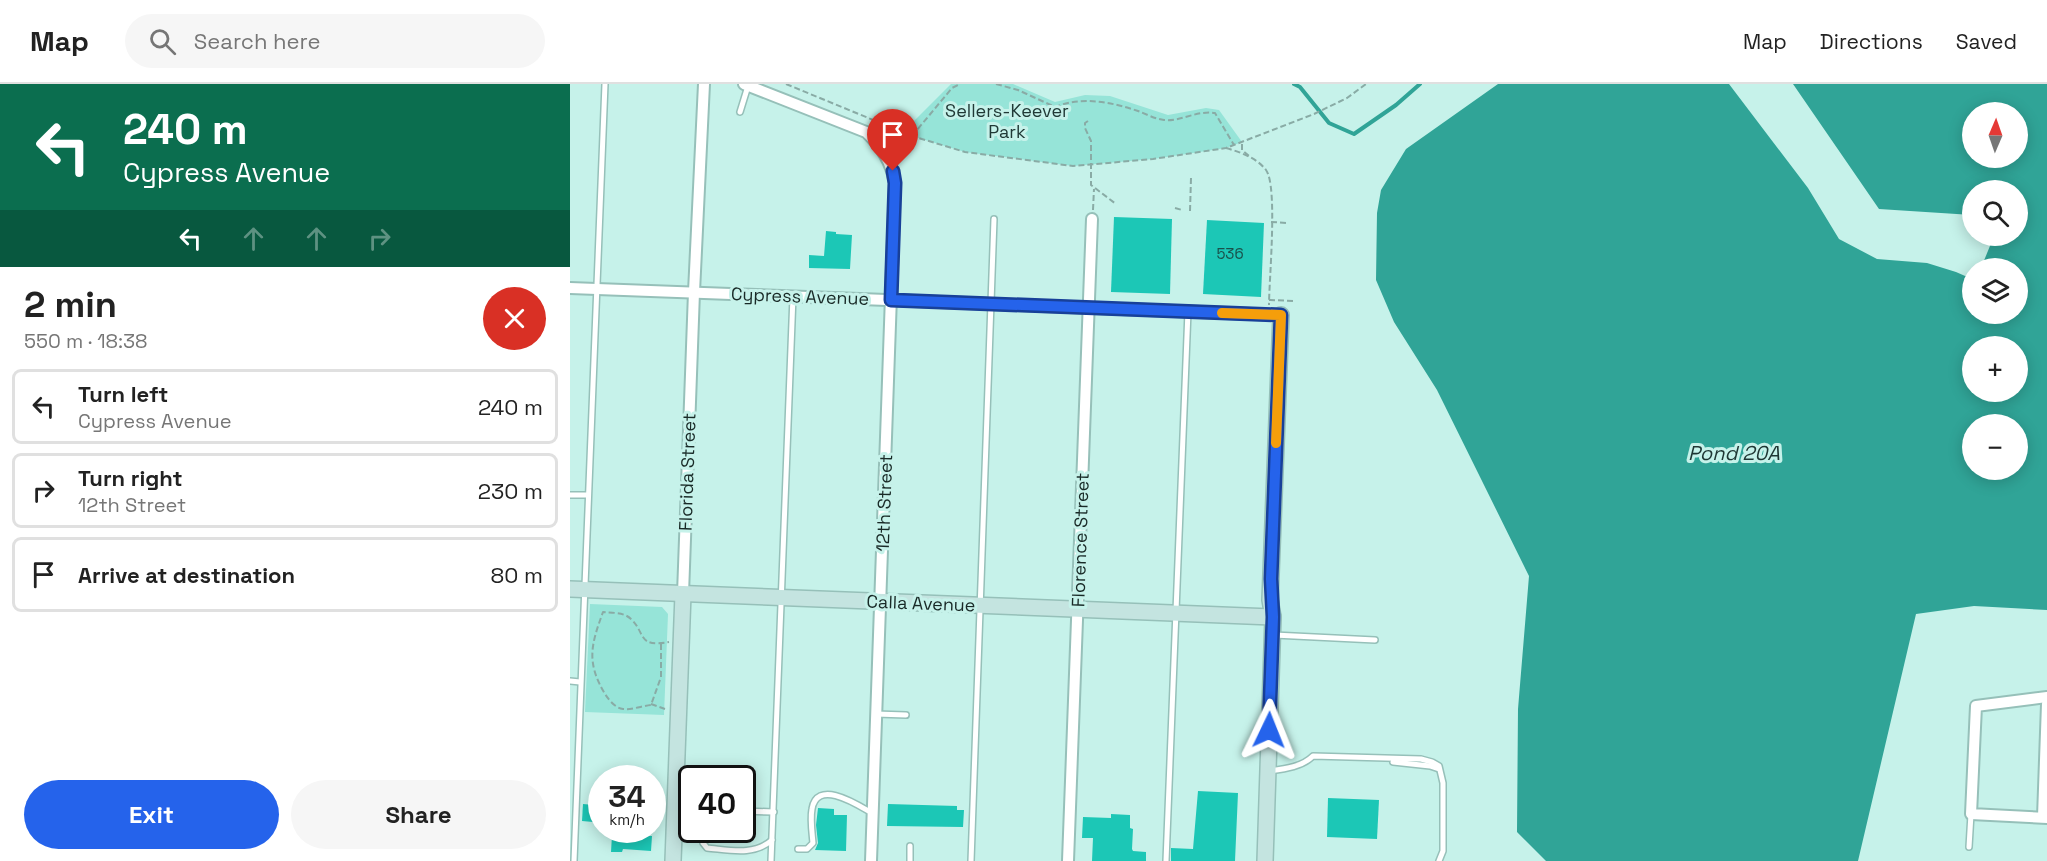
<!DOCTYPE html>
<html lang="en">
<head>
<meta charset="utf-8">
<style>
	:root { --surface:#fff; --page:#f6f6f6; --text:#222; --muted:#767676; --line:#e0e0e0; --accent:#2563eb }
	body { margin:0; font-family:"Space Grotesk",sans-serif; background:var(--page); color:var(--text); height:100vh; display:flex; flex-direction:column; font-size:22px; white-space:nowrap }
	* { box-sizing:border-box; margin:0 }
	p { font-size:20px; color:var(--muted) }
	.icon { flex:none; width:33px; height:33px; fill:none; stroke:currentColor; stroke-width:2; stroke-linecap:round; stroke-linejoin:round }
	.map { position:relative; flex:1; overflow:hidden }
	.panel { display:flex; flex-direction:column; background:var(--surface); width:570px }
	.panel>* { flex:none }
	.banner { background:#0b6e4f; color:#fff; overflow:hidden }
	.needle { width:39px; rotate:2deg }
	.buttons { position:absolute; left:1392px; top:18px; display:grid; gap:12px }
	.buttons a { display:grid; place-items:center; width:66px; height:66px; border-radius:50%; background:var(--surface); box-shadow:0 3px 15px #0003; font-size:30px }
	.speed { position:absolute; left:18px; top:681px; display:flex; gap:12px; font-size:30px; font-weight:700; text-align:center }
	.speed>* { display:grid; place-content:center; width:78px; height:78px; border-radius:50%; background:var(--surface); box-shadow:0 3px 15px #0003; line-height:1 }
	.speed small { font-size:15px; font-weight:400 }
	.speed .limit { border:3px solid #111; border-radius:9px; background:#fff; color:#111 }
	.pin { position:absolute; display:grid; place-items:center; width:51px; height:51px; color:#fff; margin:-62px -26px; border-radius:50% 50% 50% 0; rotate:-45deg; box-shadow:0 0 6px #0007 }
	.pin .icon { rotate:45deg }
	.me { position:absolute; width:66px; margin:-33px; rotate:2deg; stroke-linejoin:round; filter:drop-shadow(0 0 4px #0008) }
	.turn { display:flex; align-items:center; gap:21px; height:126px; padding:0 24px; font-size:27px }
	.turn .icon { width:78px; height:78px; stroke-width:2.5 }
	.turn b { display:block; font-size:42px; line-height:51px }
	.lanes { display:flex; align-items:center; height:57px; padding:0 24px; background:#0003; justify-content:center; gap:30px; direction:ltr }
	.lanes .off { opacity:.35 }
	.round { display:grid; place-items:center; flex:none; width:63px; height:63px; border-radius:32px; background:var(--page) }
	.head { display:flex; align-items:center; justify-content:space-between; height:102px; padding:0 24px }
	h1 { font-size:36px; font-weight:700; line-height:45px }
	.primary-button { display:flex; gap:12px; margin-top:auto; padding:12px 24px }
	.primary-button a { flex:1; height:69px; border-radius:36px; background:var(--accent); color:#fff; font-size:24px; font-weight:700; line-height:69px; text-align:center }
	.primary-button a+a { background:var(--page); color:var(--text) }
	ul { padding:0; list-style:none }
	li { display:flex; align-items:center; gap:18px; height:75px; margin:0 12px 9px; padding:0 12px; border:3px solid var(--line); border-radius:9px }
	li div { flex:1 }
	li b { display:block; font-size:22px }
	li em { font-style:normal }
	header { display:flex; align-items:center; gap:36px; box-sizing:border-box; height:84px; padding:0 30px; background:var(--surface); border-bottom:2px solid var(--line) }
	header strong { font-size:28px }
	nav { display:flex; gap:33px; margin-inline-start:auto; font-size:21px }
	.search { width:420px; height:54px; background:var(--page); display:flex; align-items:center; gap:15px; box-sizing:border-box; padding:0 21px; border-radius:33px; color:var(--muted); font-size:22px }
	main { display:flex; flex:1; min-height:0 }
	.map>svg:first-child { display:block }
	.green { fill:#96e4d8 }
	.water { fill:#30a497; fill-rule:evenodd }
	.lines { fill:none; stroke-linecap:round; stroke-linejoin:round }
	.stream { stroke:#30a497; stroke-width:4 }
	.building { fill:#1cc7b6 }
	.lane-casing { stroke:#96c0b9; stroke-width:8 }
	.street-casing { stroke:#96c0b9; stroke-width:14 }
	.secondary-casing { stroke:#96c0b9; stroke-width:18 }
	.path { stroke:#89aba5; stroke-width:2; stroke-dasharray:6 3; stroke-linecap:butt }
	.lane { stroke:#fff; stroke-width:5 }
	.street { stroke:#fff; stroke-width:10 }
	.secondary { stroke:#c4e4e0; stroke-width:15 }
	.route-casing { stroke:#184099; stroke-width:15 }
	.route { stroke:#2563eb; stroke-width:10 }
	.slow { stroke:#f59e0b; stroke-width:10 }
	.labels { text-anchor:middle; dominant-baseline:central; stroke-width:6; stroke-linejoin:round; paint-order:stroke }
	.number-label { font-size:15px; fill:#1a514b }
	.park-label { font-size:18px; fill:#203936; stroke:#c6f2ea }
	.street-label { font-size:18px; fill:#192a27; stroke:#c6f2ea }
	.water-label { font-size:20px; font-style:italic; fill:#1e3633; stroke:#c6f2ea }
</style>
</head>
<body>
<header>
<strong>Map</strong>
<div class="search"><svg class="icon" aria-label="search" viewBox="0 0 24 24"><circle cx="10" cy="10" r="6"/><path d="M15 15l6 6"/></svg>Search here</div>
<nav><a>Map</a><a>Directions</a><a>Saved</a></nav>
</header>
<main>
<section class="panel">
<div class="banner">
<div class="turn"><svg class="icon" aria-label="left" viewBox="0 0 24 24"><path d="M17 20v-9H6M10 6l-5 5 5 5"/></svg><div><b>240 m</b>Cypress Avenue</div></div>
<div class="lanes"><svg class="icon" aria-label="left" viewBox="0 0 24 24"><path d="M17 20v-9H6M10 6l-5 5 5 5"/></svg><svg class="icon off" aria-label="ahead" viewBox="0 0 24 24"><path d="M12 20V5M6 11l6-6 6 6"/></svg><svg class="icon off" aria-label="ahead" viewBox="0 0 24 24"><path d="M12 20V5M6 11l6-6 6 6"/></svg><svg class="icon off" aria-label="right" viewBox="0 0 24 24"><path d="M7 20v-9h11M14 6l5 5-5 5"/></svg></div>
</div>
<div class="head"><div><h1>2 min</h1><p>550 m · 18:38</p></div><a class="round" style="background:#d93025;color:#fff"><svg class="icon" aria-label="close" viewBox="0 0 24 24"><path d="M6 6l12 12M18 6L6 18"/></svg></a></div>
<ul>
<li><svg class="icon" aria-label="left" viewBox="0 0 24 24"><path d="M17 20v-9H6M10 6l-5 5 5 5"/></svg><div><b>Turn left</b><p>Cypress Avenue</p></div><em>240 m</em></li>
<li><svg class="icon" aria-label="right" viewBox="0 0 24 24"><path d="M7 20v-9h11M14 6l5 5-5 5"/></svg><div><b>Turn right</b><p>12th Street</p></div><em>230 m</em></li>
<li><svg class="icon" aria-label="arrive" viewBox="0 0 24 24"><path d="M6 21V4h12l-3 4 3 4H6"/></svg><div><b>Arrive at destination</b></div><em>80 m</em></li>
</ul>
<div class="primary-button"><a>Exit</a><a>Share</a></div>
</section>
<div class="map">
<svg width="1477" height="777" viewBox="0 0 1477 777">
	<rect width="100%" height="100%" fill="#c6f2ea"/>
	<g class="green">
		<path d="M381,0H443L485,18L515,11L540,12L598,31L636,24L649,26L672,58L656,64L583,75L503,82L395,68L342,52L341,40Z"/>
		<path d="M20,520L92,523L98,530L94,631L15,628Z"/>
	</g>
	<path class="water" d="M928,0H1159L1238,104L1269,155L1307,175L1357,179L1386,188L1402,195V230H1448V184H1411L1424,152H1448V106H1402V131L1309,125L1223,0H1477V526L1404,522L1346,530L1288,777H976L947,748L948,625L959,492L867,306L824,238L806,196L807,129L811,106L836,65ZM1402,28H1448V74H1402ZM1402,262H1448V308H1402ZM1402,340H1448V386H1402Z"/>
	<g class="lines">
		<path class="stream" d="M724,0L730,3L759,39L784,50L826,21L850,0"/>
	</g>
	<g class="building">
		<path d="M544,133L602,135L600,210L541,208Z"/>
		<path d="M637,136L694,139L691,213L633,210Z"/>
		<path d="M256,147L266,148V150L282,151L280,185L239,184V171L254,172Z"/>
		<path d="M628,707L668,709L665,777H601V764L623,765Z"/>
		<path d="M758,714L809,716L807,755L757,753Z"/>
		<path d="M13,720L24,721L23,738L12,737Z"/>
		<path d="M318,720L387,722V726H394L393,743L317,742Z"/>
		<path d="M248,724L264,725V731H277L276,767L245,766L248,759L246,741Z"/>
		<path d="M541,730L560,731V744L563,745L562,765L563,767L576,768V777H522L523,754H512L513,733L541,734Z"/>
		<path d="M42,751L82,752L81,767L53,765L52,768H41Z"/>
	</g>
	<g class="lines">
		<defs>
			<g id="lane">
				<path d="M170,28L178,2"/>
				<path d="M0,411H18"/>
				<path d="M704,551L805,556"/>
				<path d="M0,597L10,598"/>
				<path d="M306,630L336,631"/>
				<path d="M823,678L860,682L869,685"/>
				<path d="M699,687C714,685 732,683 743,672L851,675L862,678L869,682L873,699V767L869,777"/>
				<path d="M106,725H122"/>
				<path d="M172,727L204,728"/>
				<path d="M134,746L133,759L137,764C160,766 184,772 202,756"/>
				<path d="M1399,763L1401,730"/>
				<path d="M228,765H237L243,759C242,748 240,735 242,725C247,694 288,721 302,729"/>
				<path d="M4,777L35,0"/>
				<path d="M201,777L223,212"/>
				<path d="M340,777V762"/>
				<path d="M401,777L424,135"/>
				<path d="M596,777L618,227"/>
			</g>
			<g id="street">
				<path d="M174,0L296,48C312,63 321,78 325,99L301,777"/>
				<path d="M0,204L711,231"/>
				<path d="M113,510L124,208L134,0"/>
				<path d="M1477,613L1406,622L1401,730L1477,734"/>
				<path d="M1473,733L1477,620"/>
				<path d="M498,777L522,135"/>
			</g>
			<g id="secondary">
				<path d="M0,505L703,533"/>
				<path d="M103,777L113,510"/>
				<path d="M695,777L703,533L700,516L711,231"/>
			</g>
		</defs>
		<use href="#lane" class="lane-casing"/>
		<use href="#street" class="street-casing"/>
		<use href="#secondary" class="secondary-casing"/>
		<g class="path">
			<path d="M216,0L342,52L395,68L503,82L583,75L656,64L744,30L777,14L796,0"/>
			<path d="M426,0L448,6L485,23C512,12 541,18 568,27C576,30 585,35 594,36C610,38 627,26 645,29L664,61"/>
			<path d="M518,37L515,39V44L521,57V101L546,120"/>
			<path d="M342,52L382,4L390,0"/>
			<path d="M672,60V66L679,72"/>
			<path d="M656,64C670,68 687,74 696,86C708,102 699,196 699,221"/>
			<path d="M605,124L612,126"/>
			<path d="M523,126L524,105"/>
			<path d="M620,127L621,94"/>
			<path d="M701,138L718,139"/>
			<path d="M699,216L725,217"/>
			<path d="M91,560V593L81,621C72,622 61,626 53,625C45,624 39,616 35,610C16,578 21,561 33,528C42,529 54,528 61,535C76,549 67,564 99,558"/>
			<path d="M81,620L95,625"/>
		</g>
		<use href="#lane" class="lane"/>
		<use href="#street" class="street"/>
		<use href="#secondary" class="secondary"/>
	</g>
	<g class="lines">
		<defs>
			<path id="route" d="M323,87L325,99L321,216L711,231L701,495L703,533L699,646"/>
		</defs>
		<use href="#route" class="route-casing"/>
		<use href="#route" class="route"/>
		<path class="slow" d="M652,229L711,231L706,359"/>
	</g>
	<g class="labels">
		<g class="number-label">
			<text x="660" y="169">536</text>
		</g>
		<g class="park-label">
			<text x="437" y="26">Sellers-Keever<tspan x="437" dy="21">Park</tspan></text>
		</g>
		<g class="street-label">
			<text transform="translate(230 212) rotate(2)">Cypress Avenue</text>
			<text transform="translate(117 388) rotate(-88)">Florida Street</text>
			<text transform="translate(314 419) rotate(-88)">12th Street</text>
			<text transform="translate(510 456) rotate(-88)">Florence Street</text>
			<text transform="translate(351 519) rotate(2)">Calla Avenue</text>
		</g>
		<g class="water-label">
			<text x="1164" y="369">Pond 20A</text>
		</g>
	</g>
</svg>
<div class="buttons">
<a><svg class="needle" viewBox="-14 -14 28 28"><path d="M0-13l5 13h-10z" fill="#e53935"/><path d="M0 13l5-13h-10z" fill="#767676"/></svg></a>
<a><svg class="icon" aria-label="search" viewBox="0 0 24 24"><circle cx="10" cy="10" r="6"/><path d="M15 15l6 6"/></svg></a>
<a><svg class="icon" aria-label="layers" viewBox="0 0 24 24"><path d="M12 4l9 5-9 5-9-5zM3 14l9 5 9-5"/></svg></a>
<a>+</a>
<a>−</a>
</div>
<div class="speed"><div>34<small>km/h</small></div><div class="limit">40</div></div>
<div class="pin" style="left:323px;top:87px;background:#d93025"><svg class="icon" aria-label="arrive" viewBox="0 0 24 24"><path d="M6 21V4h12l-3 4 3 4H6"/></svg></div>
<svg class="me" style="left:699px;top:646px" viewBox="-20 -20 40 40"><path d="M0-17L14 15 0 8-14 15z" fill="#2563eb" stroke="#fff" stroke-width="4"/></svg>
</div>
</main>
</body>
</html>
